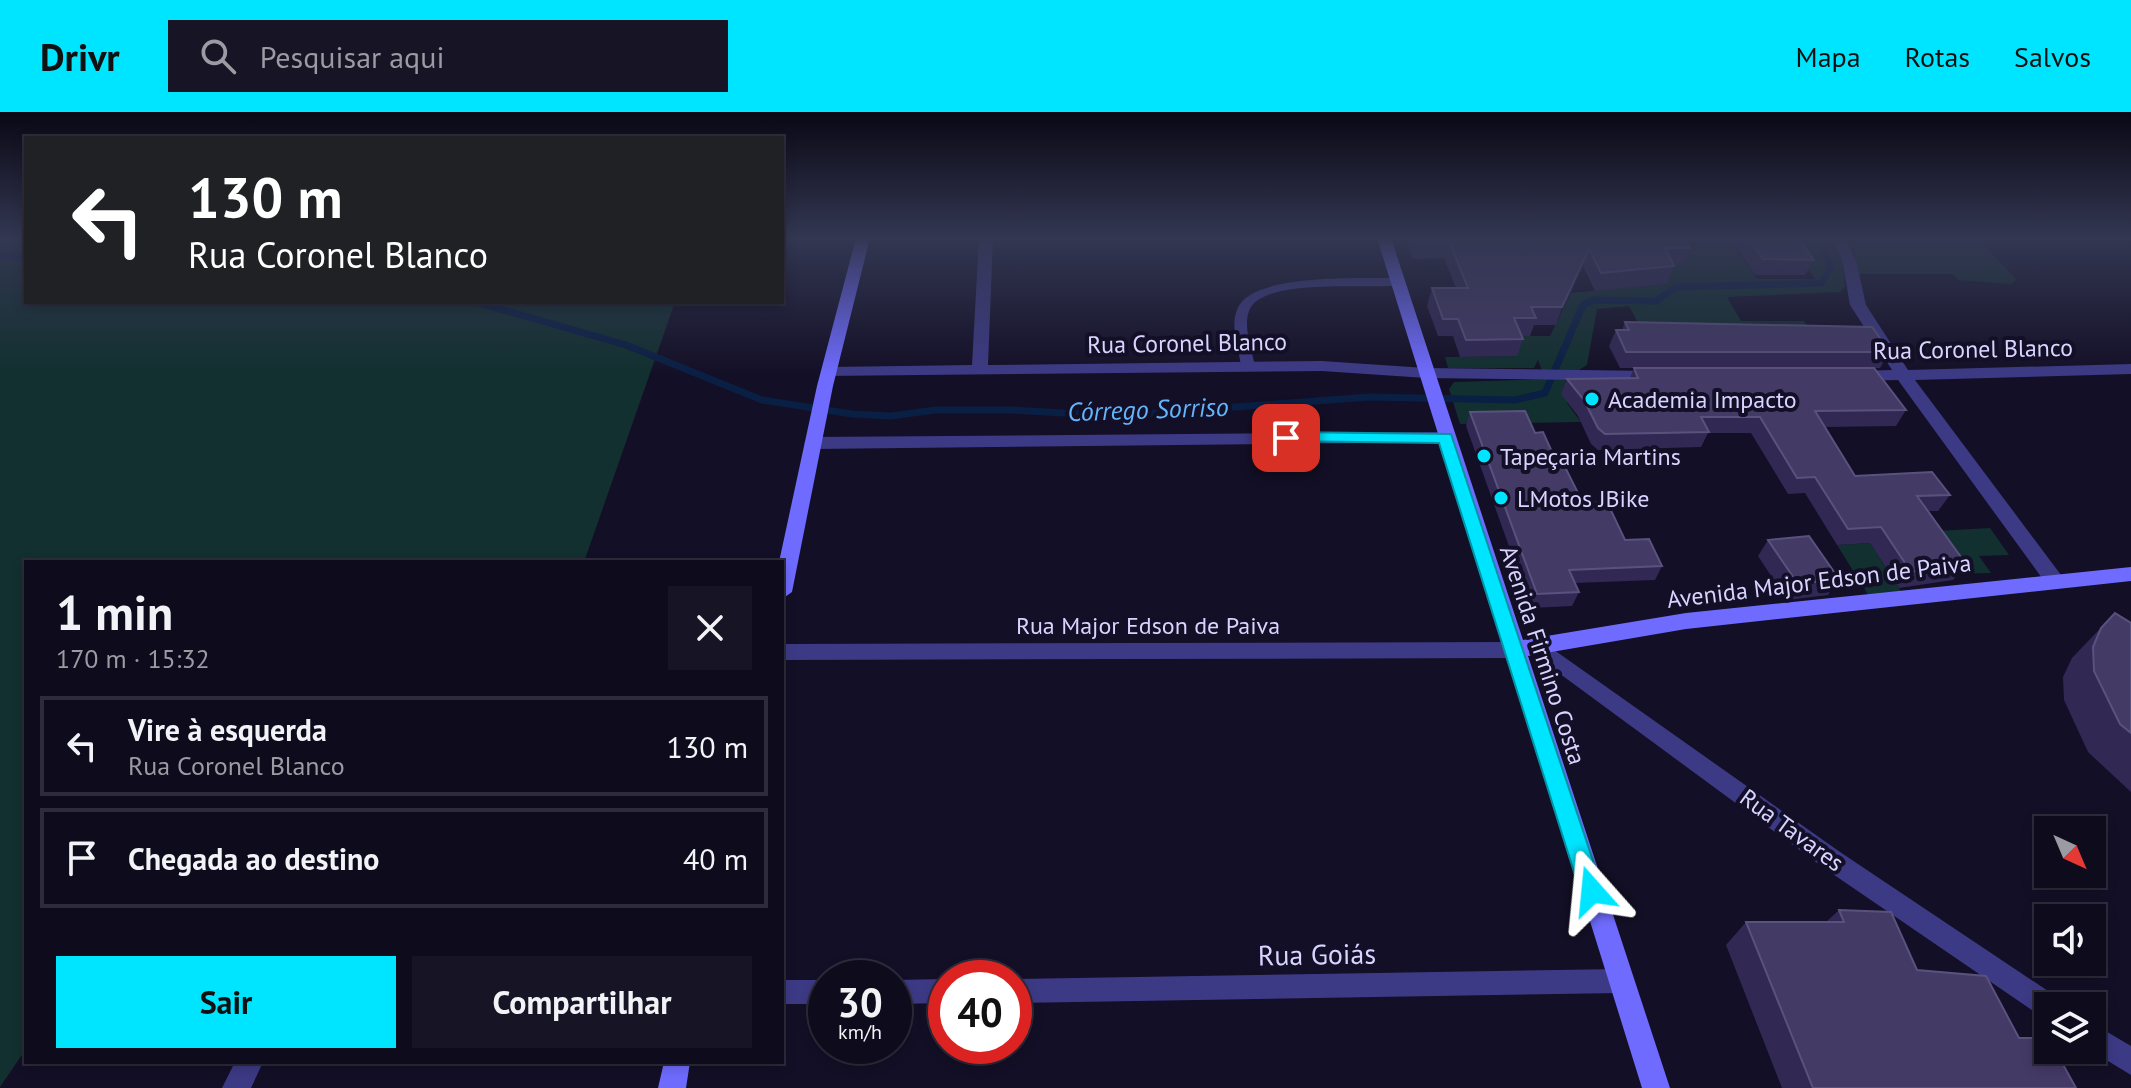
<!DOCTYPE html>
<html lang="pt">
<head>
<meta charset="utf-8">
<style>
	:root { --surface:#0e0b1c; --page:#171425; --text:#f1f3f6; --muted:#9b9ba3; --line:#2e2b3b; --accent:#00e5ff }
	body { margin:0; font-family:"PT Sans",sans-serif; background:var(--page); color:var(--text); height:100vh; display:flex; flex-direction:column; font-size:30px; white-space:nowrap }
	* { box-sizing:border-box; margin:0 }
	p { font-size:26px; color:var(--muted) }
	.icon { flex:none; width:44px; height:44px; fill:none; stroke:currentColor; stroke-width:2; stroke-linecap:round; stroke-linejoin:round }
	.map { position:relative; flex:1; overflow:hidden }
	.sheet { position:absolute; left:24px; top:448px; width:760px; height:504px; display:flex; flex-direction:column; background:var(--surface); border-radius:0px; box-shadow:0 4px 12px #0003,0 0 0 2px var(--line) }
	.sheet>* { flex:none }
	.banner { position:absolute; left:24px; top:24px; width:760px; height:168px; border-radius:0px; box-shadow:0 4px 12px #0003,0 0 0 2px var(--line); background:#202124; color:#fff; overflow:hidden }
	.needle { width:52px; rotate:136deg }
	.controls { position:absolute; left:2034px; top:704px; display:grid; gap:16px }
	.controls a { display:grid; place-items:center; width:72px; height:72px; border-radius:0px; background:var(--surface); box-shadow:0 4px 12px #0003,0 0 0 2px var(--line); font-size:40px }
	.speed { position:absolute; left:808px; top:848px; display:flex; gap:16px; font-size:40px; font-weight:700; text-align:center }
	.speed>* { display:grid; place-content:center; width:104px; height:104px; border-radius:50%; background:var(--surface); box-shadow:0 4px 12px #0003,0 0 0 2px var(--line); line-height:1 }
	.speed small { font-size:20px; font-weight:400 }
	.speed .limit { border:12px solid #d22; background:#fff; color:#111 }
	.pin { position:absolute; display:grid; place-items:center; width:68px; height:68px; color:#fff; margin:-34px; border-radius:16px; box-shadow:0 4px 12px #0006 }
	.me { position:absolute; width:88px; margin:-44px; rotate:342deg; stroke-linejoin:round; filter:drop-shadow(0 0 6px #0008) }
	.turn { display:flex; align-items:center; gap:28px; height:168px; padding:0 32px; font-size:36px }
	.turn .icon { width:104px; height:104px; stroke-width:2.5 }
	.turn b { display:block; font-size:56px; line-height:68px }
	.round { display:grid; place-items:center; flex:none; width:84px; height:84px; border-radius:0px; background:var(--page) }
	.overview { display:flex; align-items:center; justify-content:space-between; height:136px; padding:0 32px }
	h1 { font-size:48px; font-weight:700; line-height:60px }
	.primary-button { display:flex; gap:16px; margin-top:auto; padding:16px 32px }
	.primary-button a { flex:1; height:92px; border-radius:0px; background:var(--accent); color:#111; font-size:32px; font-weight:700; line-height:92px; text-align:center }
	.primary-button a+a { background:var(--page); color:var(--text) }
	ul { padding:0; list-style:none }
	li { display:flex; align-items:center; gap:24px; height:100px; margin:0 16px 12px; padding:0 16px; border:4px solid var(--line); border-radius:0px }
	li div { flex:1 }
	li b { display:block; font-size:30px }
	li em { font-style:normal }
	header { display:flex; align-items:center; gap:48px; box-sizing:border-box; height:112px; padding:0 40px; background:var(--accent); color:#111 }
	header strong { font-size:38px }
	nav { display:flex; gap:44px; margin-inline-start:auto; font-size:28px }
	.search { width:560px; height:72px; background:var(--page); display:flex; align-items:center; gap:20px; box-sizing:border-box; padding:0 28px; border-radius:0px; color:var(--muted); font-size:30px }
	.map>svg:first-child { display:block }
	.green { fill:#12302f }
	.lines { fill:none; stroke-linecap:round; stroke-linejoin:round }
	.stream { stroke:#0a1f44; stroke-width:7 }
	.lane { fill:#3d3a85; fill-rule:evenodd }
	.street { fill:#3d3a85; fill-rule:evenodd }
	.secondary { fill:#6f6bff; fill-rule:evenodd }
	.wall { fill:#312854 }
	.shaded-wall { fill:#1d163a }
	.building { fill:#433a66; stroke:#5a527e; stroke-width:2 }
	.route { fill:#00e5ff; stroke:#0095a6; stroke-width:2 }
	.poi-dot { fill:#00e5ff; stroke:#130f26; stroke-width:3 }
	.labels { text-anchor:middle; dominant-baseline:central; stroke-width:8; stroke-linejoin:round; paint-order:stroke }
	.street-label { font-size:24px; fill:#d9d4ff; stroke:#130f26 }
	.poi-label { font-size:24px; fill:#d9d4ff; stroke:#130f26; text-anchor:start }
	.water-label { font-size:26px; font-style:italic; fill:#62b6ff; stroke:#130f26 }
	.near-street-label { font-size:28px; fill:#d9d4ff; stroke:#130f26 }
</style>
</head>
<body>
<header>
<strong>Drivr</strong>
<div class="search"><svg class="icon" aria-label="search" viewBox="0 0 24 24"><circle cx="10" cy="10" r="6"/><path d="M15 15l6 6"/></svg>Pesquisar aqui</div>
<nav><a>Mapa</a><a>Rotas</a><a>Salvos</a></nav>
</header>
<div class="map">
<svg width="2131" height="976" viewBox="0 0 2131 976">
	<rect width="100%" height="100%" fill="#130f26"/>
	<g class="green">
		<path d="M0,126H26V190H675L584,450H26V937L0,975Z"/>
		<path d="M1692,126H1729L1757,167H1815L1787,126H1831L1842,147L1845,175L1840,180L1727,185L1741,209H1804L1837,257H1808L1791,230L1649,232L1629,194L1597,197L1587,253L1577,259L1567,291L1581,310L1460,312L1449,277L1454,270L1545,267L1538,248L1534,256H1448L1445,245L1517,244L1509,224H1550L1571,181L1666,172L1672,134L1697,135Z"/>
		<path d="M1843,126H2046H1977L2017,168L2010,172L1958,168L1953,162H1859L1853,138Z"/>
		<path d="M1990,416L2009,443L1979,444L1991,461L1949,462L1919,420Z"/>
		<path d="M1870,431L1902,481L1869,484L1837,433Z"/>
	</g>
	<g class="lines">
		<g class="stream">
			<path d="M0,143L26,145"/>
			<path d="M476,190L626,233L762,288L852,302L891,304L935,298H1012L1115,304L1369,285L1515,288L1545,281L1583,193L1593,188L1656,189L1676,175L1821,171L1831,155L1817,126"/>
		</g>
		<path class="lane" d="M1398,166L1404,170L1402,173C1372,178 1261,164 1249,199C1243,216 1252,238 1255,254L1248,258L1241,254C1239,237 1230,215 1237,198C1250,160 1364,167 1398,166Z"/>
		<g class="street">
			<path d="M979,126H993L988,253L1322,249L1426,256L1655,259L1663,264L1655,269L1426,266L1322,259L823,264V256L829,255L972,253Z"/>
			<path d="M1831,126H1845L1856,148L1866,193L1908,258L2131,252V262L1915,268L2061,463L2064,468L2061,473H2047L1898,268L1855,269L1847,264L1855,259L1892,258L1850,193L1842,148Z"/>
			<path d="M1445,320L1454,326L1451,330L813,337L804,331L813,325Z"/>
			<path d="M1540,528L1840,740L2057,885L2061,894H2048V907L2039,903L1824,756L1533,542L1530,536L1533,530Z"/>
			<path d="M1514,530L1521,532L1524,538L1521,544L1514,546L782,548V532Z"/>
			<path d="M1621,857L1630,860L1634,869L1630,878L1621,881L1014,891V867Z"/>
			<path d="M946,867V891L894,892V868Z"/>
			<rect x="782" y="868" width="44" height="24"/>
			<path d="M2092,911L2131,934V963L2090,938Z"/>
			<path d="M235,950H263L251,976H222Z"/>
		</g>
		<g class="secondary">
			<path d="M856,126H870L833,274L792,480L782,487V450H779L817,274Z"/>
			<path d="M1377,126H1391L1523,528L1686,501L2131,455V469L1686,517L1528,544L1670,976H1642Z"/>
			<path d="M664,950H690L686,976H658Z"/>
		</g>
	</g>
	<g class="wall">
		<path d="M1406,126H1684L1690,136L1683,153H1673L1674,154L1667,172L1595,179L1583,154L1556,213H1534L1530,224H1522L1523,227L1517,244L1460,245L1453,224H1438L1427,194L1432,176H1456L1444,146L1413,147Z"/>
		<path d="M1731,126H1798L1814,148L1805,163H1755Z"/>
		<path d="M1625,210L1890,240L1880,256H1620L1609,234L1616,218H1622Z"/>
		<path d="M1634,256L1906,298L1896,314L1825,315L1855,364L1950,383L1938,399H1928L1966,452L1953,468L1899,476L1870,431L1837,433L1805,381L1788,382L1751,321H1708L1701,335L1598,338L1591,332L1578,304L1561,282L1567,267L1630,266Z"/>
		<path d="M1470,300L1535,321L1583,391L1625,428L1662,454L1655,468L1575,471L1579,480L1572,494L1531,496L1466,314Z"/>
		<path d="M1768,428L1839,467L1828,483L1787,488L1758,444Z"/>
		<path d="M2115,501L2131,511V680L2088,640L2064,588L2063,565L2072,546Z"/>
		<path d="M1839,798L1917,858L2019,926L2076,976H1782L1726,833L1746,810H1826Z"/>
	</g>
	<path class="shaded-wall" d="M1589,137L1583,154L1556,213L1562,195Z"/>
	<g class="building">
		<path d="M1416,126H1684L1690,136H1665L1674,154L1601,161L1589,137L1562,195H1531L1536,206H1514L1523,227L1466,228L1458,207H1443L1432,176H1468L1449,129L1417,130Z"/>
		<path d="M1748,126H1798L1814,148L1763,147Z"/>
		<path d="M1625,210L1872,215L1890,240H1626L1616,218H1629Z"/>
		<path d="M1634,256H1874L1906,298L1815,299L1855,364L1932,360L1950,383L1917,384L1966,452L1911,460L1881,415L1848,417L1815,365L1797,366L1760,305H1701L1709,320L1605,322L1598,316L1584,288L1567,267L1638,266Z"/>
		<path d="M1525,299L1535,321L1543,320L1558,353H1564L1583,391L1607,390L1625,428L1649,427L1662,454L1569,458L1579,480L1537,482L1470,300Z"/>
		<path d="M1809,424L1839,467L1798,472L1768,428Z"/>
		<path d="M2115,501L2131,511V621L2120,612L2094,559L2093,535L2101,516Z"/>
		<path d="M1839,798L1891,800L1917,858L1986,864L2019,926H2048V938H2055L2076,976H1813L1746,810H1844Z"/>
	</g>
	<linearGradient id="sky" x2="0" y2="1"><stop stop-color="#0a0815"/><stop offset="0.48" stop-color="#333752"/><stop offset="1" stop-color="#333752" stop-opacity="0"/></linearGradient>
	<rect width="2131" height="263" fill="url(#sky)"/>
	<path class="route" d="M1286,320L1451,322L1603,779L1599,786L1592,789L1584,786L1580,779L1439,331L1280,329L1278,326Z"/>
	<g class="poi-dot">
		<circle cx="1592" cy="287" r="8"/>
		<circle cx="1484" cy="344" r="8"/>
		<circle cx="1501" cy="386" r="8"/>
	</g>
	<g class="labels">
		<g class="street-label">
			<text transform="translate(1187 231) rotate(-1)">Rua Coronel Blanco</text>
			<text transform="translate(1973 237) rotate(-1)">Rua Coronel Blanco</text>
			<text transform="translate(1819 469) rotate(-7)">Avenida Major Edson de Paiva</text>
			<text x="1148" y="513">Rua Major Edson de Paiva</text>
			<text transform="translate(1543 543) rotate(72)">Avenida Firmino Costa</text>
			<text transform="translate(1792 718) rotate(36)">Rua Tavares</text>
		</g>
		<g class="poi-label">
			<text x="1608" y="287">Academia Impacto</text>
			<text x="1500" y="344">Tapeçaria Martins</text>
			<text x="1517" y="386">LMotos JBike</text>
		</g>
		<g class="water-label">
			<text transform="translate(1148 297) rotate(-2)">Córrego Sorriso</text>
		</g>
		<g class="near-street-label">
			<text transform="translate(1317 842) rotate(-1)">Rua Goiás</text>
		</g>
	</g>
</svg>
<div class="controls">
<a><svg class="needle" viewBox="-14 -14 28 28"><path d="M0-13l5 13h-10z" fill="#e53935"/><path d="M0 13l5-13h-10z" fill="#9b9ba3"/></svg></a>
<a><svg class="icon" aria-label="sound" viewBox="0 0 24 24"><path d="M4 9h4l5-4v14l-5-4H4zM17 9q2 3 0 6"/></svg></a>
<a><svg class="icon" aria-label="layers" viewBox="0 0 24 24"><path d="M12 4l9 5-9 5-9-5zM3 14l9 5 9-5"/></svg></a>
</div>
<div class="speed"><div>30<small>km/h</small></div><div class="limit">40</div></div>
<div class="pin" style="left:1286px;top:326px;background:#d93025"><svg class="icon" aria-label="arrive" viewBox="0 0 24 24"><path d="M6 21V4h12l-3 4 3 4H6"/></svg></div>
<svg class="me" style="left:1592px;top:779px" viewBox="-20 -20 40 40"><path d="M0-17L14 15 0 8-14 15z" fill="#00e5ff" stroke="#fff" stroke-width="4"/></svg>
<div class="banner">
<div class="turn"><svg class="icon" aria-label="left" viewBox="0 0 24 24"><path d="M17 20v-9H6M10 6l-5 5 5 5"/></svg><div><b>130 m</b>Rua Coronel Blanco</div></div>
</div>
<section class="sheet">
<div class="overview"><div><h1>1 min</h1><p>170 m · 15:32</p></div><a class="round"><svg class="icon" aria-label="close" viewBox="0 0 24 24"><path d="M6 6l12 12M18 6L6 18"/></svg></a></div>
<ul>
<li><svg class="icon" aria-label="left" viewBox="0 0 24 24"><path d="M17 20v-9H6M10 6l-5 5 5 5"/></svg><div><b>Vire à esquerda</b><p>Rua Coronel Blanco</p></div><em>130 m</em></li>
<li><svg class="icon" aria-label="arrive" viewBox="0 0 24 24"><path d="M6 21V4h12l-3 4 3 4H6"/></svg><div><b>Chegada ao destino</b></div><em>40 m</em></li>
</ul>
<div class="primary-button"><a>Sair</a><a>Compartilhar</a></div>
</section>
</div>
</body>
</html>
